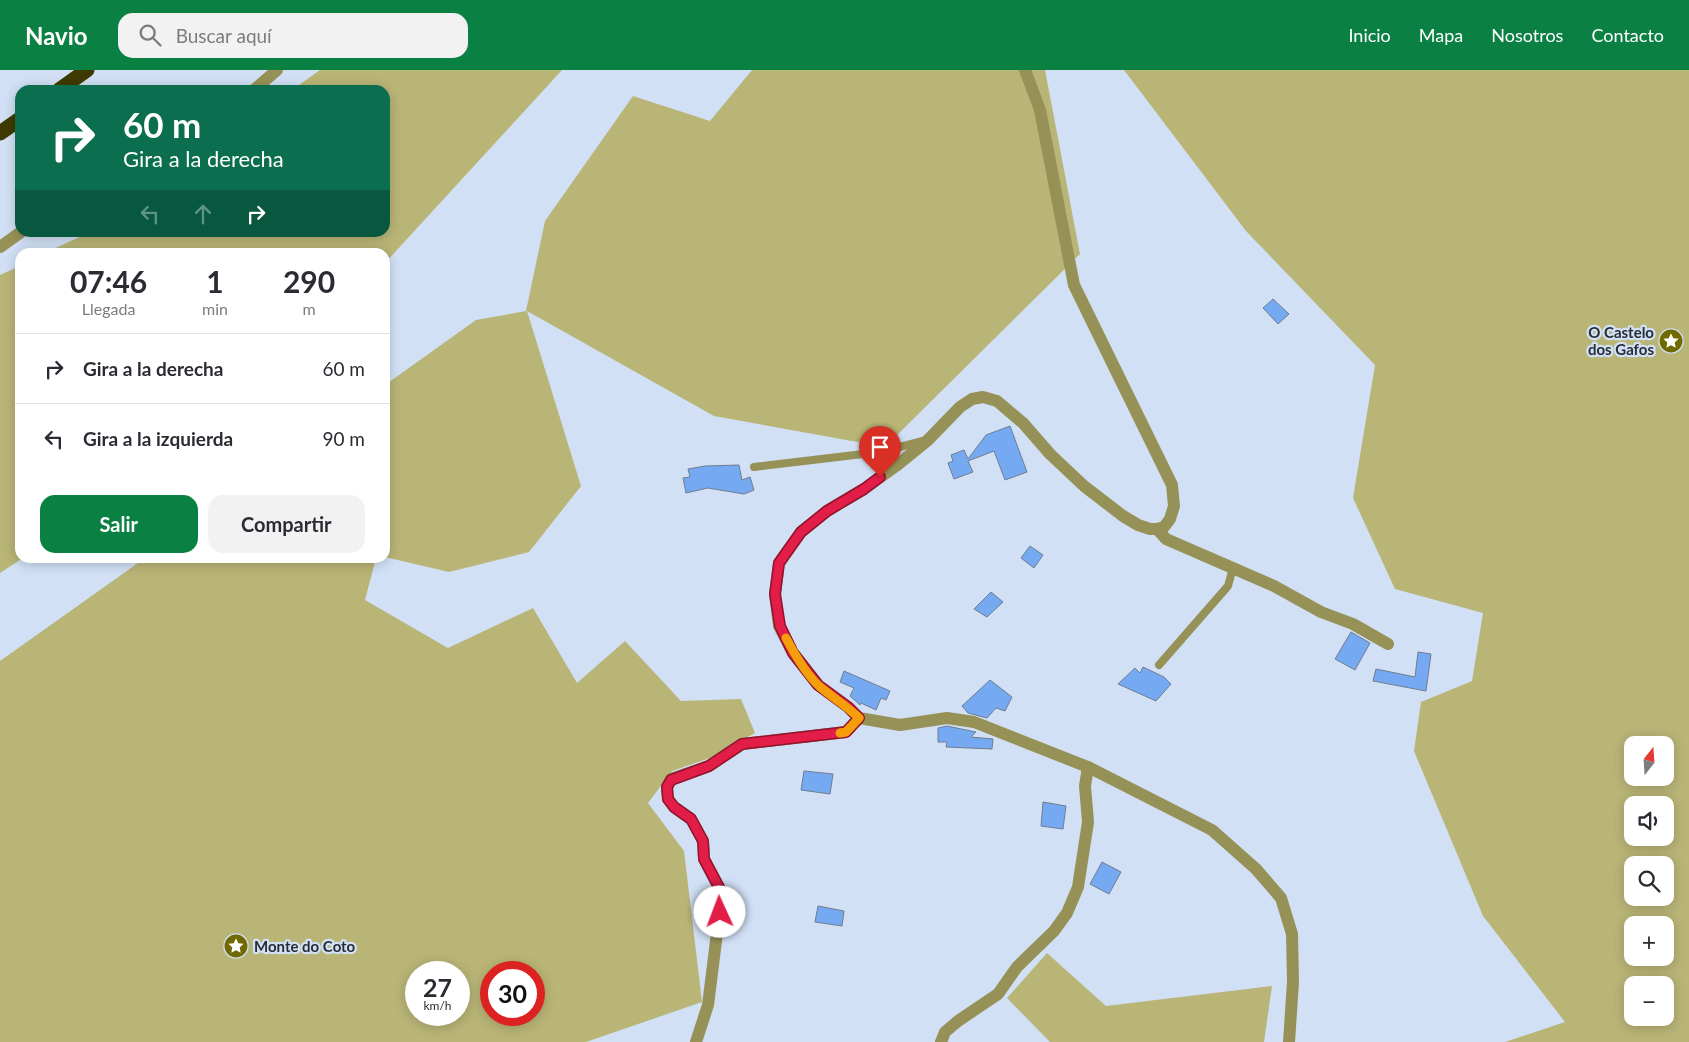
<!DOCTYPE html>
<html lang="es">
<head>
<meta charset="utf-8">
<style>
	:root { --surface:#fff; --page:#f2f2f3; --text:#2b2b33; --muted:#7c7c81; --line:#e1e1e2; --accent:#0b8043 }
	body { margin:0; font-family:Lato,sans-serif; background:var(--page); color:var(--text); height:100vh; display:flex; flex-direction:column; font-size:19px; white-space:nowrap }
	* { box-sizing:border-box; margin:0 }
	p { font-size:16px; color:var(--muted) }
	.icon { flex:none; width:28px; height:28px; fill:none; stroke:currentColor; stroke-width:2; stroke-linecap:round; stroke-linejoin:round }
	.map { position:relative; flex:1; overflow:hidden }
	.drawer { position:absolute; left:15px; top:178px; width:375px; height:315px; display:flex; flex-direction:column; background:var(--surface); border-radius:15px; box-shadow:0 2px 12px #0003 }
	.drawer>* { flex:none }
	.hud { position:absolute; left:15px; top:15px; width:375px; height:152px; border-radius:15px; box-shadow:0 2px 12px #0003; background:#0b6e4f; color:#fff; overflow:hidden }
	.needle { width:32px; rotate:17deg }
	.tools { position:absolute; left:1624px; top:666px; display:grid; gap:10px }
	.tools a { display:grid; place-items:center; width:50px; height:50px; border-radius:10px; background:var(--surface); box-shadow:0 2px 12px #0003; font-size:25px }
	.speed { position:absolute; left:405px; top:891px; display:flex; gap:10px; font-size:25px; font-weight:700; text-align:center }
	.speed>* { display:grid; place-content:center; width:65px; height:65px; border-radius:50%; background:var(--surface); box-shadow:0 2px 12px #0003; line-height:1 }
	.speed small { font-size:12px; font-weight:400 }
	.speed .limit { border:8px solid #d22; background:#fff; color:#111 }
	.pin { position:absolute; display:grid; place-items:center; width:42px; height:42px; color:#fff; margin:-51px -21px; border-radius:50% 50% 50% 0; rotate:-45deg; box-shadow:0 0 5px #0007 }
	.pin .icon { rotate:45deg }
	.me { position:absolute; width:55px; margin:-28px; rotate:358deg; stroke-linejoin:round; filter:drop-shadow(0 0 4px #0008) }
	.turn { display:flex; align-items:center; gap:18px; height:105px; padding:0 25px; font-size:22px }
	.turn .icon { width:65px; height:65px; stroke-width:2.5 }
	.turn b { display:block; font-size:35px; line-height:42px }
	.lanes { display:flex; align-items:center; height:48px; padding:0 25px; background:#0003; justify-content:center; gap:25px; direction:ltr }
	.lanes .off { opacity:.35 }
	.eta { display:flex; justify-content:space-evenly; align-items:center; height:85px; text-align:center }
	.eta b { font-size:30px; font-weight:700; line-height:35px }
	.primary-button { display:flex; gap:10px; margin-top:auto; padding:10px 25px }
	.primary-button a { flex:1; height:58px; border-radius:15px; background:var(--accent); color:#fff; font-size:20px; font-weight:700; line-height:58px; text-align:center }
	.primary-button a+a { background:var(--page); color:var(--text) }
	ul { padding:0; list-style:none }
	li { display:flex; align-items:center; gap:15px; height:70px; padding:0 25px; border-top:1px solid var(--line) }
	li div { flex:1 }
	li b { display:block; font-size:19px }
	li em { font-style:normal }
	header { display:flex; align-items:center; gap:30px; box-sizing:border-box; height:70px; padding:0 25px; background:var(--accent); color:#fff }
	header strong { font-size:24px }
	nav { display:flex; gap:28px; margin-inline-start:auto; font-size:18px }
	.search { width:350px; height:45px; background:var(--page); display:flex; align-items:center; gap:12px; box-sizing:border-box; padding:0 18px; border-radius:15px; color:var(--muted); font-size:19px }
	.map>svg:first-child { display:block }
	.green { fill:#b9b577; fill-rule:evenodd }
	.building { fill:#75a9f1; stroke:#707d8f }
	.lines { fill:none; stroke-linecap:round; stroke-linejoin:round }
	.lane { stroke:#969257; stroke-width:8 }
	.street { stroke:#969257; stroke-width:12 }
	.highway { stroke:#3e3a01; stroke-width:15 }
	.route-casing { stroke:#92132f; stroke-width:12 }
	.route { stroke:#e11d48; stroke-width:9 }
	.slow { stroke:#f59e0b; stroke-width:9 }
	.labels { text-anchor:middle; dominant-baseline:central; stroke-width:4.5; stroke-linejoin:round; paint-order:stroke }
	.poi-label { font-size:15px; font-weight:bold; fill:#282d35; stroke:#d1e0f5; text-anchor:end }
</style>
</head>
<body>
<header>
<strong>Navio</strong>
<div class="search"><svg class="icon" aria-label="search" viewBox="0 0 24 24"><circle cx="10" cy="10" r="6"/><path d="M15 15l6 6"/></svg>Buscar aquí</div>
<nav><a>Inicio</a><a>Mapa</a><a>Nosotros</a><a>Contacto</a></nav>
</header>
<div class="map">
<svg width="1689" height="972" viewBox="0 0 1689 972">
	<rect width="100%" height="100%" fill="#d1e0f5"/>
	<g class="green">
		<path d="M320,0H562L385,193V182H47L88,163L385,162V20H292Z"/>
		<path d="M752,0H1045L1080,184L885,377L714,346L527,241L581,416L529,482L449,502L385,487V315L476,250L526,241L545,151L633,26L710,51Z"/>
		<path d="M1124,0H1689V972H1505L1565,952L1483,846L1414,681L1421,632L1472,611L1483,543L1395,519L1353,428L1375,295L1246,161ZM1632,675H1665V708H1632ZM1632,735H1665V768H1632ZM1632,795H1665V828H1632ZM1632,855H1665V888H1632ZM1632,915H1665V948H1632Z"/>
		<path d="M20,196V488H23L0,503V205Z"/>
		<path d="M145,488H376L365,530L448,578L533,538L577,613L625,571L681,631L741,629L755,663L710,688L672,701L648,733L684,781L702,932L586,972H0V591ZM416,902H459V945H416ZM491,902H534V945H491Z"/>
		<path d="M1047,883L1106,936L1272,916L1264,972H1050L1007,928Z"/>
	</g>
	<g class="building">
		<path d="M1273,229L1289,244L1278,254L1263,238Z"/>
		<path d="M1010,356L1027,402L1005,410L994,381L968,391L973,402L954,409L948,393L953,391L951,385L964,380L968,389L986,365Z"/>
		<path d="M739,395L742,410L750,407L754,420L744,424L708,418L686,423L683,408L690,407L688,399L705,396Z"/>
		<path d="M1030,476L1043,485L1034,498L1021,488Z"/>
		<path d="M991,522L1003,532L987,547L974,539Z"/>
		<path d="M1351,562L1370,573L1355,600L1335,589Z"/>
		<path d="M1418,582L1431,584L1426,621L1373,611L1376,599L1415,607Z"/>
		<path d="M1143,597L1164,607L1171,614L1156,631L1118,614L1135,598L1140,603Z"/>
		<path d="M844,601L890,621L886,630L881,628L876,640L861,633L860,635L850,626L854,618L840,612Z"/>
		<path d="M990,610L1012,627L1005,641L996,638L987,648L968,643L962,636Z"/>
		<path d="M947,656L976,662L971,667L993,669L992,679L946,677L947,672H938V658Z"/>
		<path d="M804,701L833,704L830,724L801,720Z"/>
		<path d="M1043,732L1066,736L1063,759L1041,756Z"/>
		<path d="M1102,792L1121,802L1109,824L1090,814Z"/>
		<path d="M818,836L844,841L842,856L815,852Z"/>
	</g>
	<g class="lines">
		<g class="lane">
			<path d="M754,397L880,382L923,371"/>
			<path d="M1159,595L1228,516L1233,498"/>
		</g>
		<g class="street">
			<path d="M1025,0L1040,40L1074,215L1172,415L1174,436L1170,449L1164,457L1157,459H1150L1138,455L1123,446L1084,416L1050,384L1023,353L997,331L983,327L972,329L960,337L928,370L896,396L864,419L827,441L801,462L779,493L775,524L779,556L793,583L818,615L848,637L859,648L900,655L947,648L974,652L1088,697L1212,760L1256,799L1281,828L1292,864L1293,912L1289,972"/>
			<path d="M254,20L277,0"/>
			<path d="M0,177L21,162"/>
			<path d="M1157,459L1166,469L1274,516L1321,542L1353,554L1388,574"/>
			<path d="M696,972L708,935L722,823L704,789L703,771L691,749L674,737L668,729L667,717L671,709L709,696L742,674L846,662L859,648"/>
			<path d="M941,972L945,962L958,951L998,924L1017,897L1054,861L1067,843L1078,817L1088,752L1085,716L1088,697"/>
		</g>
		<g class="highway">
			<path d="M59,20L87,0"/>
			<path d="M0,63L20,49"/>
		</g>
	</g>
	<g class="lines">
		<defs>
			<path id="route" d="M720,842L722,823L704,789L703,771L691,749L674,737L668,729L667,717L671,710L709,696L742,674L846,662L859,648L848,637L818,615L793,583L780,556L775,524L779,493L801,462L827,441L864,419L880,407"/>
		</defs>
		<use href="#route" class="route-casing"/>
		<use href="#route" class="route"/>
		<path class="slow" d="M786,568C794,583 806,604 819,616C832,627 847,636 859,648L846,662L840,663"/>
	</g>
	<defs>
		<symbol id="sight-disc" viewBox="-11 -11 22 22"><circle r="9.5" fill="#706901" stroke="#d1e0f5"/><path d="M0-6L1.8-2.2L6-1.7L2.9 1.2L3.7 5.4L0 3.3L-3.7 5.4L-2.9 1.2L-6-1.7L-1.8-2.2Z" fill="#fff"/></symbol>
	</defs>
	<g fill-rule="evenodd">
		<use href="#sight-disc" x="1657" y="257" width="28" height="28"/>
		<use href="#sight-disc" x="222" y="862" width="28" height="28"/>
	</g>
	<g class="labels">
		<g class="poi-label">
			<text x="1654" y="262">O Castelo<tspan x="1654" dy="17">dos Gafos</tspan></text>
			<text x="254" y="876" text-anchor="start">Monte do Coto</text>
		</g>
	</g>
</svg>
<div class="tools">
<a><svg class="needle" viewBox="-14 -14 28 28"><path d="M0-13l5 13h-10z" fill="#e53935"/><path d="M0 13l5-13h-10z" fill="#7c7c81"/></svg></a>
<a><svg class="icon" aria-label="sound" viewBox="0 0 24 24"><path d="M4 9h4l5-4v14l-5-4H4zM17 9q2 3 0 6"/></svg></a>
<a><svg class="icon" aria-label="search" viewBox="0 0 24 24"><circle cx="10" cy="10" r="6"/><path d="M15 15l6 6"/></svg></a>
<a>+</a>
<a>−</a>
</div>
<div class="speed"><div>27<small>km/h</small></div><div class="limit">30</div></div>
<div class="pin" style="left:880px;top:407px;background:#d93025"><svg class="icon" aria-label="arrive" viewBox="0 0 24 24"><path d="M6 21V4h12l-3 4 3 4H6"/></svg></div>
<svg class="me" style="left:720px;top:842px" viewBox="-20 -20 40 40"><circle r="19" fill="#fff"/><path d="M0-13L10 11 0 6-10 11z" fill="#e11d48"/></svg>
<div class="hud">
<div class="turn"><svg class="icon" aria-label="right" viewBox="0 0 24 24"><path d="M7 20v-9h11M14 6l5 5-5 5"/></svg><div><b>60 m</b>Gira a la derecha</div></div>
<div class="lanes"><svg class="icon off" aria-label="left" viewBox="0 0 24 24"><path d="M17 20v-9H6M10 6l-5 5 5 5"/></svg><svg class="icon off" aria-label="ahead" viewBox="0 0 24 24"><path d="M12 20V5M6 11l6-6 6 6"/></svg><svg class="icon" aria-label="right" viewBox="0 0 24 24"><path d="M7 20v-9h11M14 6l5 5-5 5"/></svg></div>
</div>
<section class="drawer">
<div class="eta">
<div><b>07:46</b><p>Llegada</p></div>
<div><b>1</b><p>min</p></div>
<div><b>290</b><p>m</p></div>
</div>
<ul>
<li><svg class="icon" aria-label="right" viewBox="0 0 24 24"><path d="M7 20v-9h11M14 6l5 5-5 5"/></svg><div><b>Gira a la derecha</b></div><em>60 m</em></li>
<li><svg class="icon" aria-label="left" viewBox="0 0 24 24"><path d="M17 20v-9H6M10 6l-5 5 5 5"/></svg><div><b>Gira a la izquierda</b></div><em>90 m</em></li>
</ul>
<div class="primary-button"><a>Salir</a><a>Compartir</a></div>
</section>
</div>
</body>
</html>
